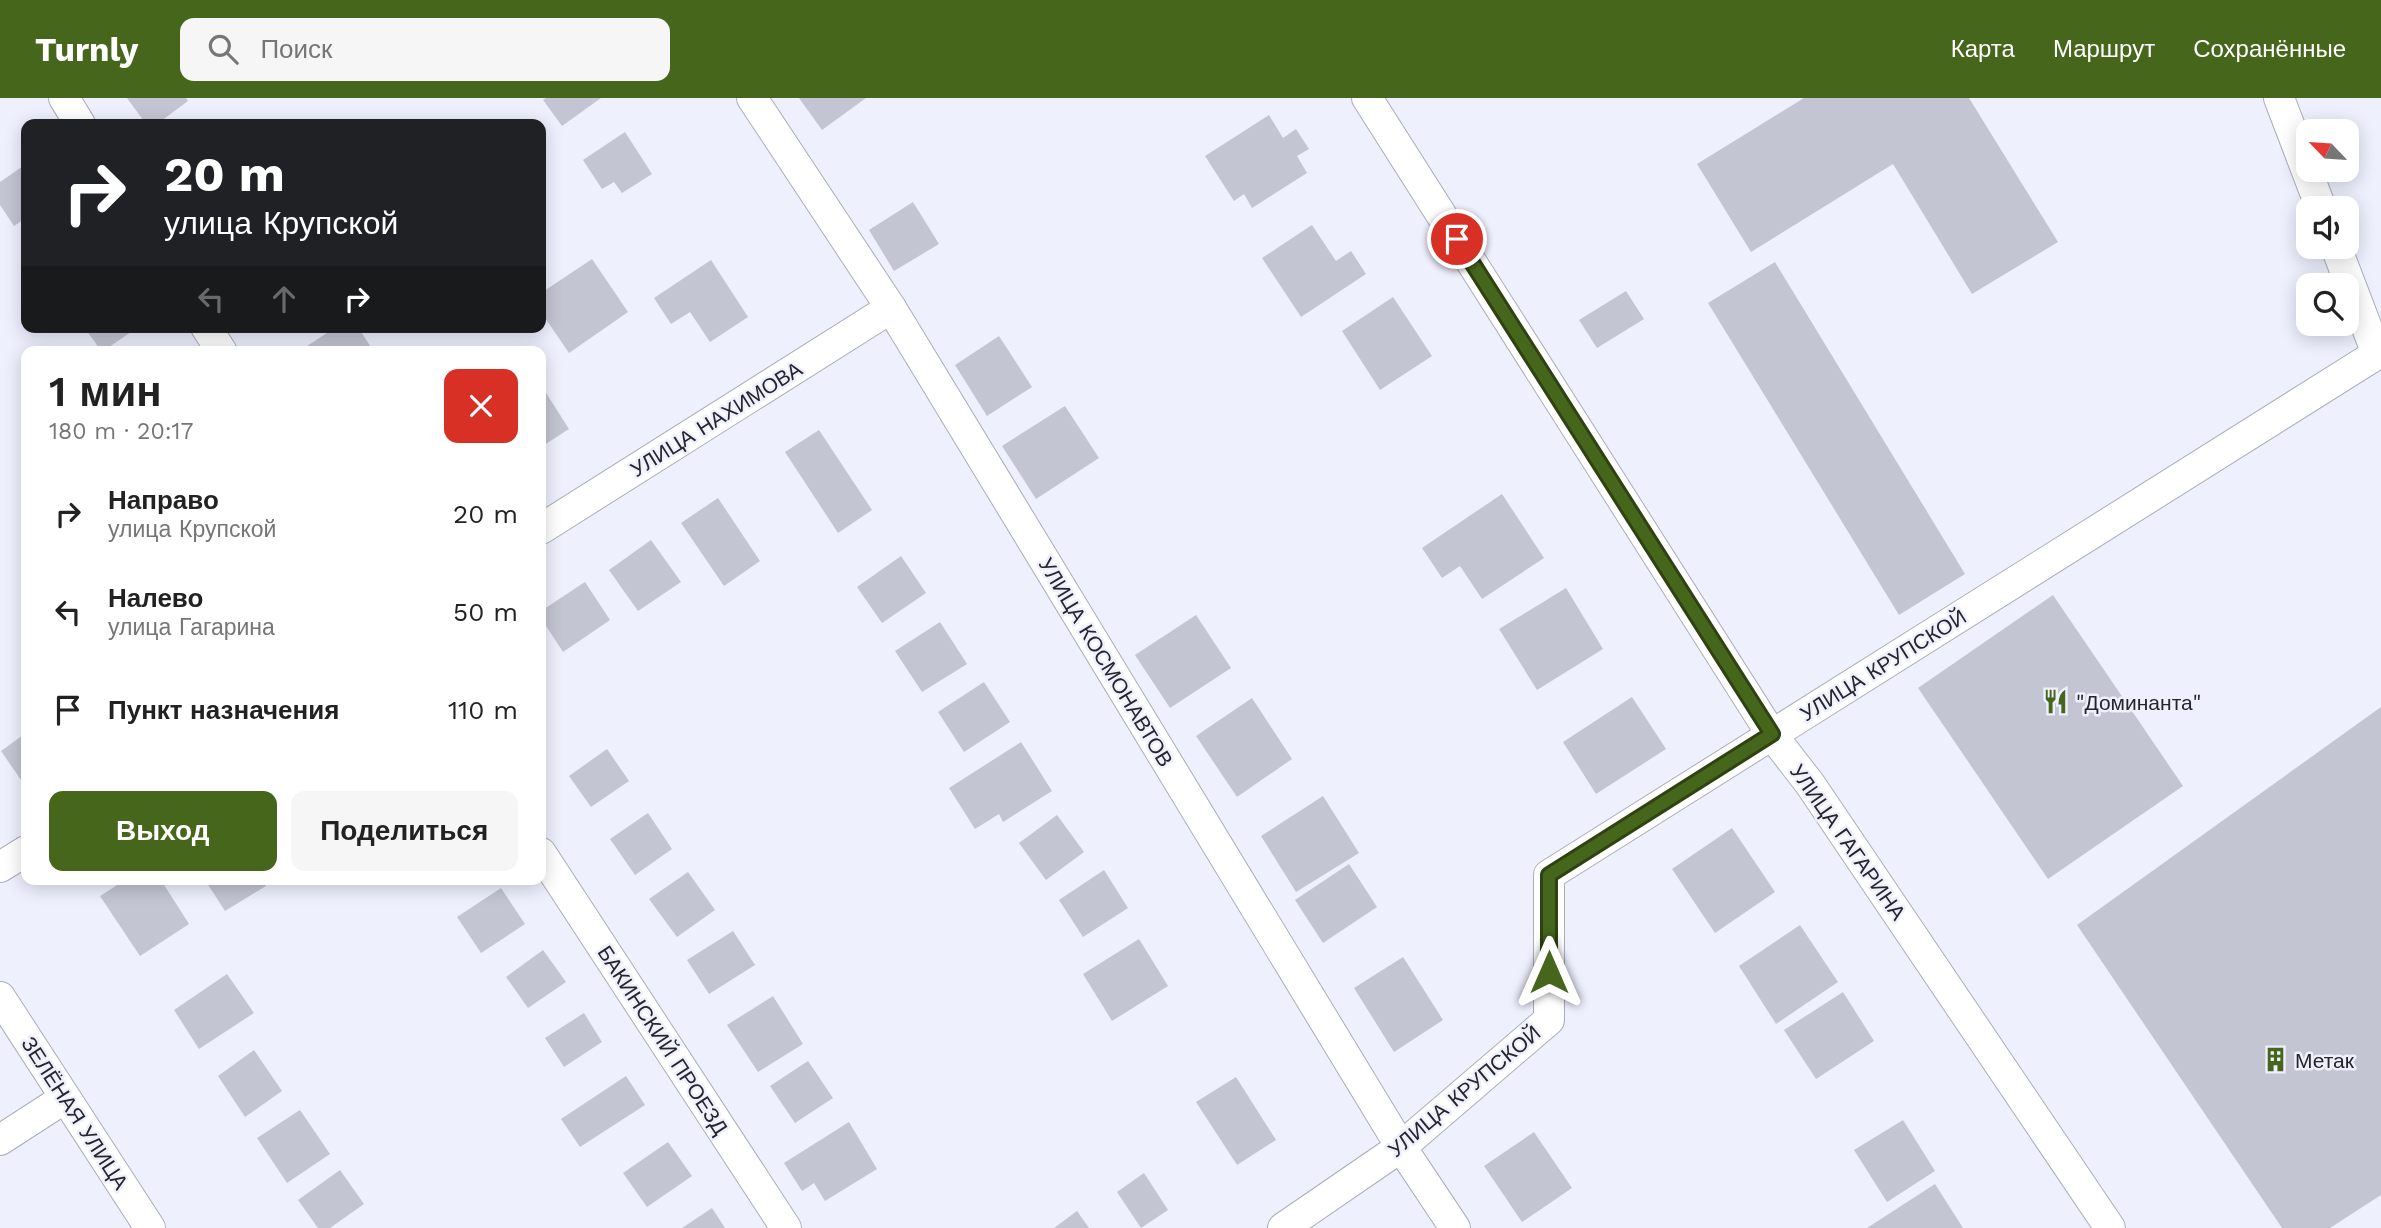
<!DOCTYPE html>
<html lang="ru">
<head>
<meta charset="utf-8">
<style>
	:root { --surface:#fff; --page:#f6f6f6; --text:#222; --muted:#767676; --accent:#46661c }
	body { margin:0; font-family:"Work Sans",sans-serif; background:var(--page); color:var(--text); height:100vh; display:flex; flex-direction:column; font-size:26px; white-space:nowrap }
	* { box-sizing:border-box; margin:0 }
	p { font-size:23px; color:var(--muted) }
	.icon { flex:none; width:38px; height:38px; fill:none; stroke:currentColor; stroke-width:2; stroke-linecap:round; stroke-linejoin:round }
	.map { position:relative; flex:1; overflow:hidden }
	.panel { position:absolute; left:21px; top:248px; width:525px; height:539px; display:flex; flex-direction:column; background:var(--surface); border-radius:14px; box-shadow:0 4px 18px #0003 }
	.panel>* { flex:none }
	.guide { position:absolute; left:21px; top:21px; width:525px; height:214px; border-radius:14px; box-shadow:0 4px 18px #0003; background:#202124; color:#fff; overflow:hidden }
	.needle { width:46px; rotate:295deg }
	.fabs { position:absolute; left:2296px; top:21px; display:grid; gap:14px }
	.fabs a { display:grid; place-items:center; width:63px; height:63px; border-radius:14px; background:var(--surface); box-shadow:0 4px 18px #0003; font-size:35px }
	.pin { position:absolute; display:grid; place-items:center; width:60px; height:60px; color:#fff; margin:-30px; border:4px solid #fff; border-radius:50%; box-shadow:0 2px 7px #0007 }
	.me { position:absolute; width:77px; margin:-38px; rotate:0deg; stroke-linejoin:round; filter:drop-shadow(0 0 5px #0008) }
	.turn { display:flex; align-items:center; gap:24px; height:147px; padding:0 28px; font-size:32px }
	.turn .icon { width:91px; height:91px; stroke-width:2.5 }
	.turn b { display:block; font-size:49px; line-height:60px }
	.lanes { display:flex; align-items:center; height:66px; padding:0 28px; background:#0003; justify-content:center; gap:35px; direction:ltr }
	.lanes .off { opacity:.35 }
	.round { display:grid; place-items:center; flex:none; width:74px; height:74px; border-radius:14px; background:var(--page) }
	.head { display:flex; align-items:center; justify-content:space-between; height:119px; padding:0 28px }
	h1 { font-size:42px; font-weight:600; line-height:52px }
	.button { display:flex; gap:14px; margin-top:auto; padding:14px 28px }
	.button a { flex:1; height:80px; border-radius:14px; background:var(--accent); color:#fff; font-size:28px; font-weight:600; line-height:80px; text-align:center }
	.button a+a { background:var(--page); color:var(--text) }
	ul { padding:0; list-style:none }
	li { display:flex; align-items:center; gap:21px; height:98px; padding:0 28px }
	li div { flex:1 }
	li b { display:block; font-size:26px }
	li em { font-style:normal }
	header { display:flex; align-items:center; gap:42px; box-sizing:border-box; height:98px; padding:0 35px; background:var(--accent); color:#fff }
	header strong { font-size:33px }
	nav { display:flex; gap:38px; margin-inline-start:auto; font-size:24px }
	.search { width:490px; height:63px; background:var(--page); display:flex; align-items:center; gap:18px; box-sizing:border-box; padding:0 24px; border-radius:14px; color:var(--muted); font-size:26px }
	.map>svg:first-child { display:block }
	.building { fill:#c4c5d3 }
	.lines { fill:none; stroke-linecap:round; stroke-linejoin:round }
	.street-casing { stroke:#abadba; stroke-width:32 }
	.street { stroke:#fff; stroke-width:30 }
	.route-casing { stroke:#2e4212; stroke-width:18 }
	.route { stroke:#46661c; stroke-width:12 }
	.labels { text-anchor:middle; dominant-baseline:central; stroke-width:5; stroke-linejoin:round; paint-order:stroke }
	.street-label { font-size:21px; fill:#25252b; stroke:#eff0fe }
	.poi-label { font-size:21px; fill:#25252b; stroke:#eff0fe; text-anchor:start }
</style>
</head>
<body>
<header>
<strong>Turnly</strong>
<div class="search"><svg class="icon" aria-label="search" viewBox="0 0 24 24"><circle cx="10" cy="10" r="6"/><path d="M15 15l6 6"/></svg>Поиск</div>
<nav><a>Карта</a><a>Маршрут</a><a>Сохранённые</a></nav>
</header>
<div class="map">
<svg width="2381" height="1130" viewBox="0 0 2381 1130">
	<rect width="100%" height="100%" fill="#eff0fe"/>
	<g class="building">
		<path d="M127,0H186L188,3L157,26H146Z"/>
		<path d="M546,0H601L562,28L543,2Z"/>
		<path d="M799,0H866L822,32Z"/>
		<path d="M1804,0H1969L2058,144L1972,196L1893,66L1751,154L1697,66Z"/>
		<path d="M1269,17L1283,40L1296,31L1309,51L1297,58L1307,75L1252,110L1244,96L1234,103L1205,58Z"/>
		<path d="M625,34L652,76L622,95L614,84L602,91L583,62Z"/>
		<path d="M26,66V120L14,128L0,107V84Z"/>
		<path d="M913,104L939,146L894,173L869,132Z"/>
		<path d="M1312,127L1336,163L1351,153L1366,176L1301,219L1262,160Z"/>
		<path d="M592,161L628,214L569,255L541,214V195Z"/>
		<path d="M711,162L748,219L710,244L690,214L671,226L654,200Z"/>
		<path d="M1775,164L1965,476L1899,517L1708,205Z"/>
		<path d="M1626,193L1644,221L1597,250L1579,222Z"/>
		<path d="M1393,199L1432,258L1380,292L1342,233Z"/>
		<path d="M84,229H138L102,254Z"/>
		<path d="M336,229H358L374,254H298Z"/>
		<path d="M999,238L1032,289L987,318L955,267Z"/>
		<path d="M541,287L569,331L541,349Z"/>
		<path d="M1065,308L1099,360L1036,401L1002,348Z"/>
		<path d="M819,332L872,412L838,435L785,354Z"/>
		<path d="M1502,396L1544,460L1482,501L1460,468L1442,480L1422,450Z"/>
		<path d="M718,400L760,463L724,488L681,425Z"/>
		<path d="M651,442L681,484L638,513L609,472Z"/>
		<path d="M901,458L926,495L882,525L857,489Z"/>
		<path d="M585,484L610,522L563,554L541,520V513Z"/>
		<path d="M1566,490L1603,551L1537,592L1499,531Z"/>
		<path d="M2053,497L2183,688L2048,781L1918,590Z"/>
		<path d="M1196,517L1231,570L1170,610L1135,557Z"/>
		<path d="M940,524L967,566L922,594L895,553Z"/>
		<path d="M984,584L1010,624L964,654L938,614Z"/>
		<path d="M1632,599L1666,651L1596,696L1563,644Z"/>
		<path d="M1252,600L1292,661L1237,699L1196,638Z"/>
		<path d="M2381,609V1097L2330,1130H2282L2077,827Z"/>
		<path d="M26,635V678L21,682L1,653Z"/>
		<path d="M1021,644L1052,693L1003,724L999,716L975,731L949,690Z"/>
		<path d="M607,651L629,683L591,709L569,678Z"/>
		<path d="M1323,698L1359,755L1296,794L1261,738Z"/>
		<path d="M648,715L672,751L635,777L610,741Z"/>
		<path d="M1057,717L1084,754L1046,782L1019,745Z"/>
		<path d="M1732,730L1775,794L1715,835L1672,771Z"/>
		<path d="M1349,766L1377,809L1323,845L1295,802Z"/>
		<path d="M1104,772L1128,810L1083,839L1059,802Z"/>
		<path d="M688,774L715,812L677,839L649,801Z"/>
		<path d="M125,782H161L189,826L140,858L100,798Z"/>
		<path d="M205,782H262L266,788L225,813Z"/>
		<path d="M501,790L525,826L481,855L457,819Z"/>
		<path d="M1800,827L1838,884L1776,926L1739,868Z"/>
		<path d="M733,833L755,867L709,896L687,862Z"/>
		<path d="M1139,841L1168,888L1112,923L1083,876Z"/>
		<path d="M543,852L566,884L528,910L506,879Z"/>
		<path d="M1403,859L1443,922L1394,954L1354,890Z"/>
		<path d="M227,876L254,915L199,951L174,912Z"/>
		<path d="M1843,894L1874,943L1816,981L1784,932Z"/>
		<path d="M773,898L803,946L758,974L727,927Z"/>
		<path d="M584,915L602,944L564,969L545,940Z"/>
		<path d="M254,952L282,993L245,1019L218,978Z"/>
		<path d="M808,963L833,1000L795,1025L770,988Z"/>
		<path d="M626,978L645,1007L580,1049L561,1021Z"/>
		<path d="M1236,979L1276,1042L1237,1067L1196,1004Z"/>
		<path d="M300,1012L330,1056L287,1085L257,1040Z"/>
		<path d="M1903,1022L1935,1073L1887,1104L1854,1052Z"/>
		<path d="M849,1024L877,1071L825,1103L814,1085L802,1093L784,1065Z"/>
		<path d="M1534,1034L1572,1090L1522,1124L1484,1068Z"/>
		<path d="M668,1044L692,1078L647,1109L623,1075Z"/>
		<path d="M340,1072L364,1106L330,1130H318L298,1102Z"/>
		<path d="M1144,1075L1168,1112L1141,1130L1117,1094Z"/>
		<path d="M1935,1086L1963,1130H1867Z"/>
		<path d="M712,1110L725,1130H682Z"/>
		<path d="M1077,1113L1089,1130H1054Z"/>
	</g>
	<g class="lines">
		<defs>
			<g id="street">
				<path d="M64,0L80,26"/>
				<path d="M752,0L891,210L1401,1049L1455,1130"/>
				<path d="M1367,0L1772,637L1810,686L2110,1130"/>
				<path d="M2279,0L2321,110"/>
				<path d="M206,229L222,254"/>
				<path d="M541,431L891,210"/>
				<path d="M541,755L786,1130"/>
				<path d="M0,769L26,753"/>
				<path d="M0,899L150,1130"/>
				<path d="M0,1042L65,1000"/>
				<path d="M1283,1130L1401,1049L1549,922V777L2377,256L2336,149"/>
			</g>
		</defs>
		<use href="#street" class="street-casing"/>
		<use href="#street" class="street"/>
	</g>
	<g class="lines">
		<defs>
			<path id="route" d="M1457,141L1772,636L1549,777V874"/>
		</defs>
		<use href="#route" class="route-casing"/>
		<use href="#route" class="route"/>
	</g>
	<defs>
		<symbol id="restaurant-bare" viewBox="-9 -9 18 18"><path d="M-5-6h1v4h1v-4h1v4h1v-4h1v5L-1.5 .5V6h-2V.5L-5-1ZM5-6V6H3V1.5H1.5Q1.5-4 5-6Z" fill="#46661c" stroke="#eff0fe" stroke-width="2.5" paint-order="stroke"/></symbol>
		<symbol id="building-bare" viewBox="-9 -9 18 18"><path d="M-4-6H4V6H1V3H-1V6H-4ZM-2.5-4.3h1.7v1.8h-1.7ZM.8-4.3h1.7v1.8H.8ZM-2.5-1h1.7V.8h-1.7ZM.8-1h1.7V.8H.8Z" fill="#46661c" stroke="#eff0fe" stroke-width="2.5" paint-order="stroke"/></symbol>
	</defs>
	<g fill-rule="evenodd">
		<use href="#restaurant-bare" x="2038" y="586" width="35" height="35"/>
		<use href="#building-bare" x="2258" y="944" width="35" height="35"/>
	</g>
	<g class="labels">
		<g class="street-label">
			<text transform="translate(716 321) rotate(-32)">УЛИЦА НАХИМОВА</text>
			<text transform="translate(1106 564) rotate(59)">УЛИЦА КОСМОНАВТОВ</text>
			<text transform="translate(1883 567) rotate(-32)">УЛИЦА КРУПСКОЙ</text>
			<text transform="translate(1848 744) rotate(55)">УЛИЦА ГАГАРИНА</text>
			<text transform="translate(663 942) rotate(57)">БАКИНСКИЙ ПРОЕЗД</text>
			<text transform="translate(1464 993) rotate(-40)">УЛИЦА КРУПСКОЙ</text>
			<text transform="translate(75 1015) rotate(57)">ЗЕЛЁНАЯ УЛИЦА</text>
		</g>
		<g class="poi-label">
			<text x="2076" y="604">"Доминанта"</text>
			<text x="2295" y="962">Метак</text>
		</g>
	</g>
</svg>
<div class="fabs">
<a><svg class="needle" viewBox="-14 -14 28 28"><path d="M0-13l5 13h-10z" fill="#e53935"/><path d="M0 13l5-13h-10z" fill="#767676"/></svg></a>
<a><svg class="icon" aria-label="sound" viewBox="0 0 24 24"><path d="M4 9h4l5-4v14l-5-4H4zM17 9q2 3 0 6"/></svg></a>
<a><svg class="icon" aria-label="search" viewBox="0 0 24 24"><circle cx="10" cy="10" r="6"/><path d="M15 15l6 6"/></svg></a>
</div>
<div class="pin" style="left:1457px;top:141px;background:#d93025"><svg class="icon" aria-label="arrive" viewBox="0 0 24 24"><path d="M6 21V4h12l-3 4 3 4H6"/></svg></div>
<svg class="me" style="left:1549px;top:874px" viewBox="-20 -20 40 40"><path d="M0-17L14 15 0 8-14 15z" fill="#46661c" stroke="#fff" stroke-width="4"/></svg>
<div class="guide">
<div class="turn"><svg class="icon" aria-label="right" viewBox="0 0 24 24"><path d="M7 20v-9h11M14 6l5 5-5 5"/></svg><div><b>20 m</b>улица Крупской</div></div>
<div class="lanes"><svg class="icon off" aria-label="left" viewBox="0 0 24 24"><path d="M17 20v-9H6M10 6l-5 5 5 5"/></svg><svg class="icon off" aria-label="ahead" viewBox="0 0 24 24"><path d="M12 20V5M6 11l6-6 6 6"/></svg><svg class="icon" aria-label="right" viewBox="0 0 24 24"><path d="M7 20v-9h11M14 6l5 5-5 5"/></svg></div>
</div>
<section class="panel">
<div class="head"><div><h1>1 мин</h1><p>180 m · 20:17</p></div><a class="round" style="background:#d93025;color:#fff"><svg class="icon" aria-label="close" viewBox="0 0 24 24"><path d="M6 6l12 12M18 6L6 18"/></svg></a></div>
<ul>
<li><svg class="icon" aria-label="right" viewBox="0 0 24 24"><path d="M7 20v-9h11M14 6l5 5-5 5"/></svg><div><b>Направо</b><p>улица Крупской</p></div><em>20 m</em></li>
<li><svg class="icon" aria-label="left" viewBox="0 0 24 24"><path d="M17 20v-9H6M10 6l-5 5 5 5"/></svg><div><b>Налево</b><p>улица Гагарина</p></div><em>50 m</em></li>
<li><svg class="icon" aria-label="arrive" viewBox="0 0 24 24"><path d="M6 21V4h12l-3 4 3 4H6"/></svg><div><b>Пункт назначения</b></div><em>110 m</em></li>
</ul>
<div class="button"><a>Выход</a><a>Поделиться</a></div>
</section>
</div>
</body>
</html>
